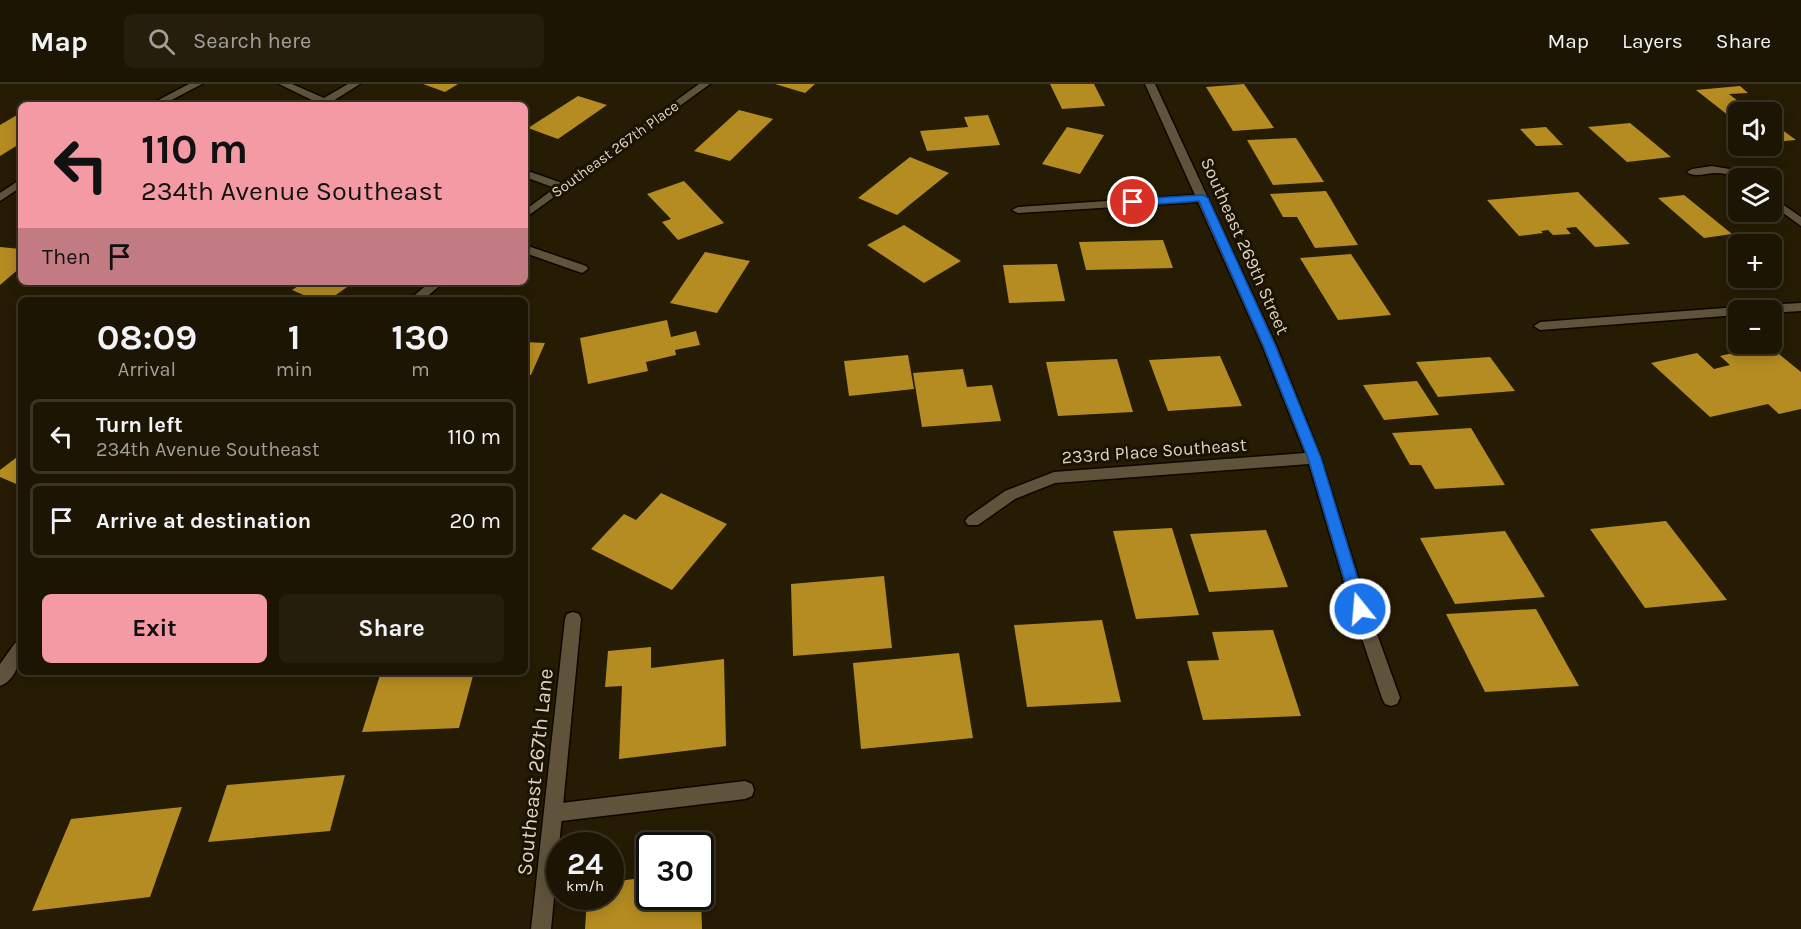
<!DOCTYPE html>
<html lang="en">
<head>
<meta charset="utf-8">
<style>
	:root { --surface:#1c1503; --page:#251e0d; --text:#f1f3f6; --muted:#a09f9a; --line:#3a3425; --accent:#f49aa4 }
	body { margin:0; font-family:Karla,sans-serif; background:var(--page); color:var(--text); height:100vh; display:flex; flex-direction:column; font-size:22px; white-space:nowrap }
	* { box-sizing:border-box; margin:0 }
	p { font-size:20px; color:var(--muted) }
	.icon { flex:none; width:33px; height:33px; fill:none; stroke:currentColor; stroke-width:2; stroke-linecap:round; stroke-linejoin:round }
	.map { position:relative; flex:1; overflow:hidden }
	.drawer { position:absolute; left:18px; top:213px; width:510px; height:378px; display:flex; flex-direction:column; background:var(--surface); border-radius:9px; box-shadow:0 3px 15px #0003,0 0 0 2px var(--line) }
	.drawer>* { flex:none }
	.hud { position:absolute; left:18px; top:18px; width:510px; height:183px; border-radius:9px; box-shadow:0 3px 15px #0003,0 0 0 2px var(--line); background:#f49aa4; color:#111; overflow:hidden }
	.fabs { position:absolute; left:1728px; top:18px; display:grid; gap:12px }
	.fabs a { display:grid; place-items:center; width:54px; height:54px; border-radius:9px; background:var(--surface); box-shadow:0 3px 15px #0003,0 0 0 2px var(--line); font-size:30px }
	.speed { position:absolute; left:546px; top:748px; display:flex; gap:12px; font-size:30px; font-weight:700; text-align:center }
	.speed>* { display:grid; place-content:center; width:78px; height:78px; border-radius:50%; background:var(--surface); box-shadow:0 3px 15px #0003,0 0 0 2px var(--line); line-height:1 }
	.speed small { font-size:15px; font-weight:400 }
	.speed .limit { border:3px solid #111; border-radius:9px; background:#fff; color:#111 }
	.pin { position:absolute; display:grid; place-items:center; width:51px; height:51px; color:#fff; margin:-26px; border:3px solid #fff; border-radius:50%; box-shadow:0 2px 6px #0007 }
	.me { position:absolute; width:66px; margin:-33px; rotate:343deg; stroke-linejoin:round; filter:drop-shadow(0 0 4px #0008) }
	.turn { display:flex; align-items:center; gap:21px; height:126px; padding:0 24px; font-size:27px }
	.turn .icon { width:78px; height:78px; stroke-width:2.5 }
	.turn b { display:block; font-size:42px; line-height:51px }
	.then { display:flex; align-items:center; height:57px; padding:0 24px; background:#0003; gap:12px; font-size:22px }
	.eta { display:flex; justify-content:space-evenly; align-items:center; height:102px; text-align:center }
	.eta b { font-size:36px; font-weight:700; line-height:42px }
	.button { display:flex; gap:12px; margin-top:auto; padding:12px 24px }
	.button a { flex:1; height:69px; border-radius:9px; background:var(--accent); color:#111; font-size:24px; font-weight:700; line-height:69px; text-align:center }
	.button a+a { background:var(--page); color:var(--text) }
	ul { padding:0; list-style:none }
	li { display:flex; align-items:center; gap:18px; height:75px; margin:0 12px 9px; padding:0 12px; border:3px solid var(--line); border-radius:9px }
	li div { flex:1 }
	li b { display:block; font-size:22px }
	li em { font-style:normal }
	header { display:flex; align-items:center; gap:36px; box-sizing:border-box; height:84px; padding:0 30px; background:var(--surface); border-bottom:2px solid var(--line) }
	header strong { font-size:28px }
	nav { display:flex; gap:33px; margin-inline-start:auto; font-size:21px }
	.search { width:420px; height:54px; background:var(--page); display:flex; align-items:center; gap:15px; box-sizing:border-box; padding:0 21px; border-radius:9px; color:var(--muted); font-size:22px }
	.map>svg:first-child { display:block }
	.building { fill:#b58c21 }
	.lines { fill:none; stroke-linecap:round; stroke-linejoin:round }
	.lane-casing { stroke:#0e0600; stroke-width:3 }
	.street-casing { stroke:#0e0600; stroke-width:3 }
	.lane { fill:#5f533b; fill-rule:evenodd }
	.street { fill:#5f533b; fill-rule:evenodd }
	.route { fill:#1a73e8; stroke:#114b97; stroke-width:1.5 }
	.labels { text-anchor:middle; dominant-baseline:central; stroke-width:6; stroke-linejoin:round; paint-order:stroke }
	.far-street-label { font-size:15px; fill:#dcd5c7; stroke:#1c1200 }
	.street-label { font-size:18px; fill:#dcd5c7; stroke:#1c1200 }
	.near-street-label { font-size:21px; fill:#dcd5c7; stroke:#1c1200 }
</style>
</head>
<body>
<header>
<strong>Map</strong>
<div class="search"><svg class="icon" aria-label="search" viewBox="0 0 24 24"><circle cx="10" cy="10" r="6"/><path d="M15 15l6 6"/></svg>Search here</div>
<nav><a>Map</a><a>Layers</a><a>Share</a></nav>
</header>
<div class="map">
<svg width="1801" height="845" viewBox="0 0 1801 845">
	<rect width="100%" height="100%" fill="#261c04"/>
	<g class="building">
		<path d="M423,0H458L445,8Z"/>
		<path d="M775,0H815L805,9Z"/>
		<path d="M1050,0H1094L1105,22L1062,25Z"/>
		<path d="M1244,0L1274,44L1233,47L1206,3Z"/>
		<path d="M1740,2L1748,9L1729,10L1752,28H1738V39L1696,6Z"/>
		<path d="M578,12L607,21L558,55L528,44Z"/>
		<path d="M739,26L773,35L730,77L694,67Z"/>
		<path d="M17,31L21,32V59L0,72V41Z"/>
		<path d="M988,31L1000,61L927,67L920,47L968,43L964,33Z"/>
		<path d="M1630,39L1671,73L1627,78L1588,43Z"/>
		<path d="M1772,42H1777L1796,56L1772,58Z"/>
		<path d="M1067,43L1104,51L1080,90L1042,80Z"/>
		<path d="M1546,43L1563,61L1536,62L1520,45Z"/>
		<path d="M1296,54L1324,98L1273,101L1247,56Z"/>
		<path d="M910,73L949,89L897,131L858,114Z"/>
		<path d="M684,97L724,139L678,156L662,138L671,135L647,110Z"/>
		<path d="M1326,107L1358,161L1315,164L1297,133H1283L1270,110Z"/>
		<path d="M1578,108L1630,160L1595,163L1576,143L1566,144L1571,150L1553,151L1548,146L1541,147L1543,149L1519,152L1487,116Z"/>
		<path d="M1684,111L1732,150L1704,154L1658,114Z"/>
		<path d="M904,141L961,177L924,199L867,161Z"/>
		<path d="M1163,156L1173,184L1086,186L1079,158Z"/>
		<path d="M0,163L21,165V183L0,201Z"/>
		<path d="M705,168L750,177L717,229L670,219Z"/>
		<path d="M1351,170L1391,231L1338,236L1300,174Z"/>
		<path d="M1057,180L1065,217L1009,219L1003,181Z"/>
		<path d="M304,198H354L329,216H315L292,206Z"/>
		<path d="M667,236L671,253L696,247L700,261L675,266L676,271L646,278L648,287L588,300L580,254Z"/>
		<path d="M525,258L545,259L531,291L525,290Z"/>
		<path d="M1768,261L1801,288V325L1779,330L1768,320L1710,333L1651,279L1697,269L1714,285L1730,281L1720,272Z"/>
		<path d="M908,271L914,305L849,312L844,277Z"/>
		<path d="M1220,272L1242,322L1168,327L1149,276Z"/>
		<path d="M1490,273L1515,307L1438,313L1416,278Z"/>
		<path d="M1117,275L1133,328L1058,332L1046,278Z"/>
		<path d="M963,285L967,303L992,301L1001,337L922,343L913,289Z"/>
		<path d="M1417,297L1439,331L1384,336L1363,301Z"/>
		<path d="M1471,344L1505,401L1435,405L1421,381H1410L1392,349Z"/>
		<path d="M21,370V402L0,393V386Z"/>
		<path d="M661,409L727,440L672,506L591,465L624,430L636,436Z"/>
		<path d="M1666,437L1727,516L1645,524L1590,445Z"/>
		<path d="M1172,444L1199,531L1136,535L1113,447Z"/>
		<path d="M1266,446L1288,503L1209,508L1190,450Z"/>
		<path d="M1505,447L1545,513L1455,520L1420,454Z"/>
		<path d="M884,492L892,564L793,572L791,500Z"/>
		<path d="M1536,525L1579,602L1485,608L1446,530Z"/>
		<path d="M1102,536L1121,618L1027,623L1014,541Z"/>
		<path d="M1273,546L1301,632L1203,636L1187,577L1219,576L1212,548Z"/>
		<path d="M651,563V584L724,575L726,662L619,675L622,602L605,603L608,567Z"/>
		<path d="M959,569L973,654L861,665L853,579Z"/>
		<path d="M381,588H474L459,644L362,648Z"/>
		<path d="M345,691L330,747L208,758L227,701Z"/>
		<path d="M182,723L150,813L32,827L71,735Z"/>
		<path d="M650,793V813H701L702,845H585L587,813H610V798Z"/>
	</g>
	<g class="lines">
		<defs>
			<g id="lane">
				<path d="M1712,82L1735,86L1748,94C1736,95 1730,89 1716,89C1706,89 1694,94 1687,88L1692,85Z"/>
				<path d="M1772,113L1801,133V142L1772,121Z"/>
				<path d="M745,697L752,700L754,706L752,712L745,715L553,738L546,735L544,729L546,723L553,720Z"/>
			</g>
			<g id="street">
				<path d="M189,0H202L162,21H149Z"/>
				<path d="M279,0H292L324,14L348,0H360L333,17L338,21L320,20Z"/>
				<path d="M699,0H710L525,134V126L555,104L525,93V86L562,99Z"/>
				<path d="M1145,0H1155L1276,261L1321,374L1368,525L1400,614L1397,620L1391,622L1385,620L1382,614L1352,525L1309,380L1055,399L1015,415L978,441H968L965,437L968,433L1005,407L1054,388L1305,369L1262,261L1198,118L1018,129L1012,126L1018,123L1195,111Z"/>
				<path d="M21,95V103L0,117V109Z"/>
				<path d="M525,161L586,182L588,185L582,189L525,169Z"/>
				<path d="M430,198H444L423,216H409Z"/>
				<path d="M1801,219V227L1772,229V226H1744L1750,222Z"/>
				<path d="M1738,223L1744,226H1738V231L1540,246L1534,242L1540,238Z"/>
				<path d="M573,528L579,530L581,535L551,845H531L565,535L567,530Z"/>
				<path d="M21,557C21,573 18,595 0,602V580L15,559Z"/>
			</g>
		</defs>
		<use href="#lane" class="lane-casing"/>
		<use href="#street" class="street-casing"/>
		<use href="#lane" class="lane"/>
		<use href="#street" class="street"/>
	</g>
	<path class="route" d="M1203,111L1208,114L1275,261L1321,374L1367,525L1365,529H1355L1353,525L1308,374L1263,261L1199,117L1133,122L1128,118L1133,115Z"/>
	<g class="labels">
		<g class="far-street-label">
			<text transform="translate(615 65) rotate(-36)">Southeast 267th Place</text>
		</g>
		<g class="street-label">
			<text transform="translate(1245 162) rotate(66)">Southeast 269th Street</text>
			<text transform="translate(1154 367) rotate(-4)">233rd Place Southeast</text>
		</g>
		<g class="near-street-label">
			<text transform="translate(535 688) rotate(-84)">Southeast 267th Lane</text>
		</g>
	</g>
</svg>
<div class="fabs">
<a><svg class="icon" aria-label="sound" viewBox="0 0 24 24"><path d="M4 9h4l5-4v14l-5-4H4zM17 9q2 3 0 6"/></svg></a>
<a><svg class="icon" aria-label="layers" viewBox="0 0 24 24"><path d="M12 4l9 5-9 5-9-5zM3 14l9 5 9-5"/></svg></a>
<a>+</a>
<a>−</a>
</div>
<div class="speed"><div>24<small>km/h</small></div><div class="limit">30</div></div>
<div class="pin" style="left:1133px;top:118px;background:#d93025"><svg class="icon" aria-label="arrive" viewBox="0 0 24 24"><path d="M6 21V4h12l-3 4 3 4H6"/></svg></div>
<svg class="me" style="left:1360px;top:525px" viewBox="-20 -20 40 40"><circle r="17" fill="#1a73e8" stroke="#fff" stroke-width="3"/><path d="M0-11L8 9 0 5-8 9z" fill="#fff"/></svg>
<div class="hud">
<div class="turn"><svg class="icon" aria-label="left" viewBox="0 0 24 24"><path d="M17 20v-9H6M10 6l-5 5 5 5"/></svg><div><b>110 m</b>234th Avenue Southeast</div></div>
<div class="then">Then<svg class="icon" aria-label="arrive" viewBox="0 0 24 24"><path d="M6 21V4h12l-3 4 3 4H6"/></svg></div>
</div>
<section class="drawer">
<div class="eta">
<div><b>08:09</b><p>Arrival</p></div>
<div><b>1</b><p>min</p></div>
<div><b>130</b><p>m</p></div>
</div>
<ul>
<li><svg class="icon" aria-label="left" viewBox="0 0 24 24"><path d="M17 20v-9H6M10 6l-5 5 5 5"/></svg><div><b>Turn left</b><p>234th Avenue Southeast</p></div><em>110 m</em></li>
<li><svg class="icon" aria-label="arrive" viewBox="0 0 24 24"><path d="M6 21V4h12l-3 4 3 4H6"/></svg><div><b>Arrive at destination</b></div><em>20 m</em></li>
</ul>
<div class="button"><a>Exit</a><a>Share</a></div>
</section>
</div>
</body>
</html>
